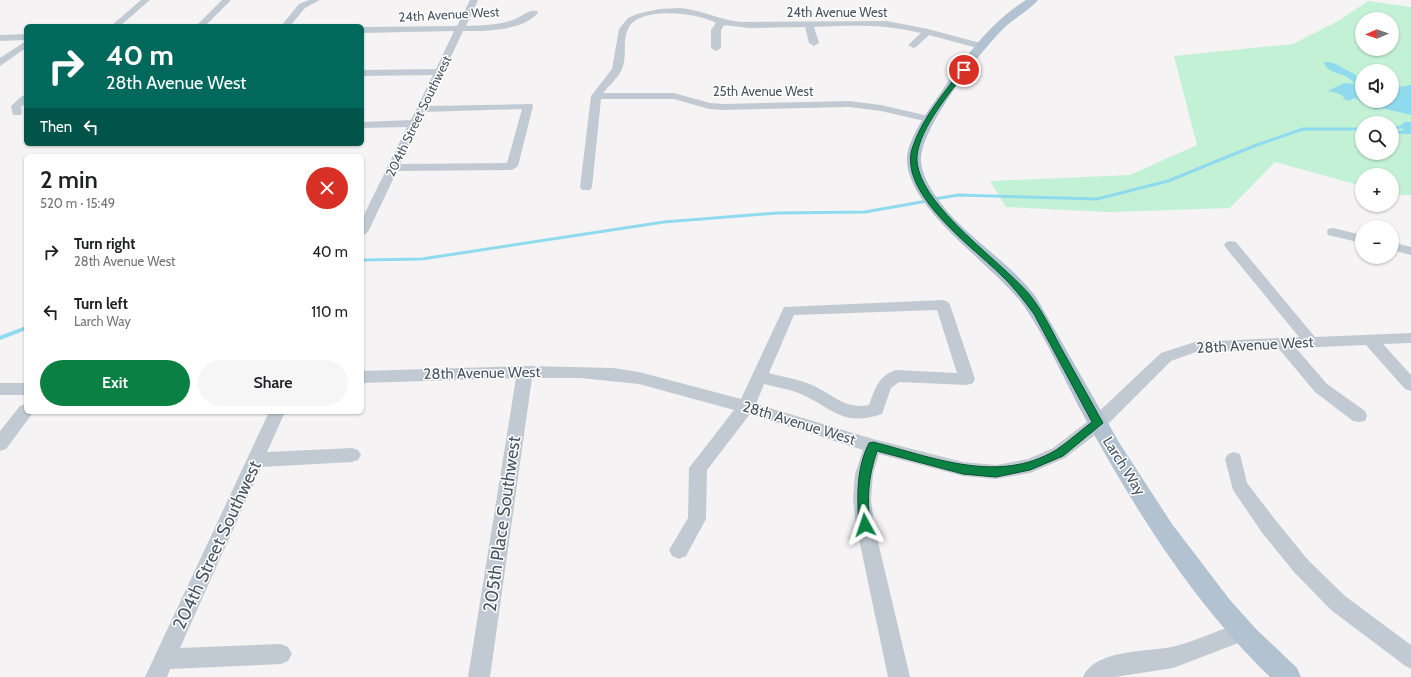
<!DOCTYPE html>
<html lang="en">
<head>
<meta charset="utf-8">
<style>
	:root { --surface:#fff; --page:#f6f6f6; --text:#202124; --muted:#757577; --accent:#0b8043 }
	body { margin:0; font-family:Cabin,sans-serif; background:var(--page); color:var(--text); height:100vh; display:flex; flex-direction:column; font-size:15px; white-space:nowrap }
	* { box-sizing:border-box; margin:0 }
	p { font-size:13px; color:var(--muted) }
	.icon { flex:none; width:22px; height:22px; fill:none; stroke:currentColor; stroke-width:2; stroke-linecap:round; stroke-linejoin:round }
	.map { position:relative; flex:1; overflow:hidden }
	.side { position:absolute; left:24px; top:154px; width:340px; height:260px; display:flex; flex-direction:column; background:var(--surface); border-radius:6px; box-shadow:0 1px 3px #0004 }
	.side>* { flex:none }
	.banner { position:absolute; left:24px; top:24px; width:340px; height:122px; border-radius:6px; box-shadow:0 1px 3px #0004; background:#00695c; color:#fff; overflow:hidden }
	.needle { width:26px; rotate:268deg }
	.fabs { position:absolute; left:1355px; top:12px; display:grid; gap:8px }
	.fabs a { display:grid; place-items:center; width:44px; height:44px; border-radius:50%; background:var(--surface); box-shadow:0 1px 3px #0004; font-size:20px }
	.pin { position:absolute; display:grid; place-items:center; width:34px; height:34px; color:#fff; margin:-17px; border:2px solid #fff; border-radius:50%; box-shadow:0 1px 4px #0007 }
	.me { position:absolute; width:44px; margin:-22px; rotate:355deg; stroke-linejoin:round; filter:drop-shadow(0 0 3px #0008) }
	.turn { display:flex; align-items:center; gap:14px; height:84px; padding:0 16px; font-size:18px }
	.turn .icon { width:52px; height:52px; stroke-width:2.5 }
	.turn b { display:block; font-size:28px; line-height:34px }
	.then { display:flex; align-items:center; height:38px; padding:0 16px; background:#0003; gap:8px; font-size:15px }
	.round { display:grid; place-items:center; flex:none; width:42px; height:42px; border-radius:21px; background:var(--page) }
	.summary { display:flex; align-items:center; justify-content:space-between; height:68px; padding:0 16px }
	h1 { font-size:24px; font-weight:600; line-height:30px }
	.button { display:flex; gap:8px; margin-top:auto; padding:8px 16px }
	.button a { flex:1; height:46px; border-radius:24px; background:var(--accent); color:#fff; font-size:16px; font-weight:600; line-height:46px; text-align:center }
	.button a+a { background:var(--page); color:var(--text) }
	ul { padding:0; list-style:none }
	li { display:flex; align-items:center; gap:12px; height:60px; padding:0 16px }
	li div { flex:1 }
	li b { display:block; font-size:15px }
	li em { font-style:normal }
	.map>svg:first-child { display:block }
	.green { fill:#c3f1d5; fill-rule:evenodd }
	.water { fill:#90daee }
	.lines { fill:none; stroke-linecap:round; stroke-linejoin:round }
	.stream-far1 { stroke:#90daee; stroke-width:3 }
	.stream { stroke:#90daee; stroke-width:4 }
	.minor { fill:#c1cad2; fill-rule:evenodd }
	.major { fill:#b3c2d1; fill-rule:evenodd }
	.route { fill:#0b8043; stroke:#07532c }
	.labels { text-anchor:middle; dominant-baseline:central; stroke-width:3; stroke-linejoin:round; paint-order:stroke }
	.far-street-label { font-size:13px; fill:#4a5661; stroke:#fff }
	.street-label { font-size:15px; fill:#4a5661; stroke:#fff }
	.near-street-label { font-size:18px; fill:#4a5661; stroke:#fff }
</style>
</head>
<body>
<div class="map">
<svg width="1411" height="677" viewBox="0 0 1411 677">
	<rect width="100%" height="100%" fill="#f5f3f3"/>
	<path class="green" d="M1368,1L1411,7V195H1392V175H1362V186L1275,162L1230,208L1108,212L1006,207L990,181L1130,175L1197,145L1174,56L1293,44L1338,21ZM1362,19H1392V49H1362ZM1362,71H1392V101H1362ZM1362,123H1392V153H1362Z"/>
	<g class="water">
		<path d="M1324,62C1336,61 1344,70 1355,74L1357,78H1362V101H1392V88L1411,85V115L1382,108L1374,110V107L1362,103L1356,98L1351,99V101L1342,99L1345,97L1337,93L1328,91L1344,83L1354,84C1348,71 1327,76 1324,62Z"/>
		<path d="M1405,122H1411V134H1392V126L1397,130L1402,131L1404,128L1401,125Z"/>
	</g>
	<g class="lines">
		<g class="stream-far1">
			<path d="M1392,128L1411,126"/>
			<path d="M934,199L958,195L1097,199L1168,181L1254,146L1303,129H1362"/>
			<path d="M362,260L422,259L664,222L778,213L865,212L927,201"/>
		</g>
		<path class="stream" d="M0,338L26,328"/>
		<g class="minor">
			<path d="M141,0H150L120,26H111Z"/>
			<path d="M222,0H231L205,26H196Z"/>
			<path d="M309,0H320L305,8L290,26H281L299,4Z"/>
			<path d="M470,0H478L466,26C483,25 497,25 513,20C521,17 529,9 537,11L538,13C522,31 486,31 463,31L428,106L532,104L533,106L518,166L512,170L397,171L368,232L362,236V219L407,127L362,128V122L411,120L433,75L362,76V70L436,69L454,31L362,33V27L457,26ZM522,109L507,163L400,164L425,112Z"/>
			<path d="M680,8C702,10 720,20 741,22L887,21L928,29L984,44L986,46L981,49L929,35L916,47L913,48L908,45L921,33C886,24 850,25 814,27L819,43L814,46L809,43L805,27L749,28L724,25L721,30V48L716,51L711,48V30L716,23C698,13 642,6 629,27C622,38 627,54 623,66C620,77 610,84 603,93H674L710,103L723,104L849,101L881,105L933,117L934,119L929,122L881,111L849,107L723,110L709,109L674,99H601L592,187L590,190H582L580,187L591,96L612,69L619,29L628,18L637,14L659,9Z"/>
			<path d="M26,34V40L0,41V35Z"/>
			<path d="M26,41V48L0,66V58Z"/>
			<path d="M26,95V103L21,107L22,113L21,115H13L11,106L22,96Z"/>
			<path d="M1333,228L1362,235V243L1328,235L1327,232L1328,229Z"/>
			<path d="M1231,241L1236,242L1315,337L1411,333V343L1383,344L1411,375V391L1405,389L1366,345L1296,348L1327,384L1365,411L1367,416L1365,421L1359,422L1353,421L1315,392L1279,349L1196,352L1171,361L1104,428L1065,458L1030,473L996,479L963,476L879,454L873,474L871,499L874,525L910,677H888L856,525L853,499L855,474L863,450L750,414L707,470L706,519L686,556L679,559L672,556L669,550L688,518L689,468L734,410L639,384L580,378H532L490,677H468L516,378L362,383V371L525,366L613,368L639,372L741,399L784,307L943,300L948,302L950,305L975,379L973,383L967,385L899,382L891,388L882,414C842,427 834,409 801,394C789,389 776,387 764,384L756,404L873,439L963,462L996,465L1028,459L1053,448L1092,418L1161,353L1195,342L1299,337L1226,248L1224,245L1226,242ZM937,310L957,373L896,370C878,376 875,389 869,405C846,410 832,394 812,385C798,379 783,377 769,373L794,315Z"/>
			<path d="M1392,242L1411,247V255L1392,250Z"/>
			<rect x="0" y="383" width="26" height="12"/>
			<path d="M26,404V412H33L32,414L6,449L0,451V431L20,406Z"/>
			<path d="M269,412H285L267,452L352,448L358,450L361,455L358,460L352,462L261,467L180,648L281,644L288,647L292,654L288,661L281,664L170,669L167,677H145Z"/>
			<path d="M1234,452L1240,454L1247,483L1277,522L1308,560L1345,596L1411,645V669L1404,665L1331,610L1294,572L1263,534L1233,490L1225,459L1228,454Z"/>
			<path d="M1242,622L1249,625L1252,632L1249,639L1173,668L1115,677H1083C1095,649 1147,652 1172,647C1196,641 1219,630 1242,622Z"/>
		</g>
		<path class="major" d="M1026,0H1038C1032,8 1012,20 1003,29C980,52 920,128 921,161C922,179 936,197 947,211C974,242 1011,264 1036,297L1120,444L1172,524L1230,600L1256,629L1297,668L1301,677H1270C1193,602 1137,513 1086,420C1065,382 1048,341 1024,306C995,266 909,211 907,161C906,140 930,108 942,91C965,57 991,22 1026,0Z"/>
	</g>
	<path class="route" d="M962,69L967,70C950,93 920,127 917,156C914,202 1000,260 1029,294C1042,310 1051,329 1060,346C1074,372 1089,397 1103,423L1063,456L1030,470L996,477L963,474L877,451C868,478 867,497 870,525L869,529L865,530L861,529L859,525C857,497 856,469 869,443L873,442C933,457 998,485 1056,450C1068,442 1080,431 1092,422L1034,314C1023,299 1012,285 999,273C970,245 896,191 913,146C923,117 944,93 962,69Z"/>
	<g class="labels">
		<g class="far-street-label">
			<text x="837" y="12">24th Avenue West</text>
			<text transform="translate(449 14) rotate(-3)">24th Avenue West</text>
			<text x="763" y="91">25th Avenue West</text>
			<text transform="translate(418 116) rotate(-64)">204th Street Southwest</text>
		</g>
		<g class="street-label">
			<text transform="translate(1255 345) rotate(-3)">28th Avenue West</text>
			<text transform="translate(482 373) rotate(-1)">28th Avenue West</text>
			<text transform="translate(799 423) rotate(17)">28th Avenue West</text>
			<text transform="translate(1124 466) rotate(58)">Larch Way</text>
		</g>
		<g class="near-street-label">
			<text transform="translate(502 524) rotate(-82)">205th Place Southwest</text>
			<text transform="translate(217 545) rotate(-65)">204th Street Southwest</text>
		</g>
	</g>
</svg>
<div class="fabs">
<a><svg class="needle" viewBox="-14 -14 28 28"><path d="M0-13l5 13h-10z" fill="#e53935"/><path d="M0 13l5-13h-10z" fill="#757577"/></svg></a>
<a><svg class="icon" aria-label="sound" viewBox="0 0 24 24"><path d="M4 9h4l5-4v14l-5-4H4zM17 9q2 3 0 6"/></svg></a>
<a><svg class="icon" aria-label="search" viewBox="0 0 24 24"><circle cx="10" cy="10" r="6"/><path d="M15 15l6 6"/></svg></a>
<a>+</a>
<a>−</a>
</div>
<div class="pin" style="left:964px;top:70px;background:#d93025"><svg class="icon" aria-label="arrive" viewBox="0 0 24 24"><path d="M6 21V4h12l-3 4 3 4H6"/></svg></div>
<svg class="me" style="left:865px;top:525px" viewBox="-20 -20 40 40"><path d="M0-17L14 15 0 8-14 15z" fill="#0b8043" stroke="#fff" stroke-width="4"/></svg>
<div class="banner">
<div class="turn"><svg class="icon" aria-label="right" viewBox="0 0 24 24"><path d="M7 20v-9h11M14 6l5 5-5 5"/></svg><div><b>40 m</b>28th Avenue West</div></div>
<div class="then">Then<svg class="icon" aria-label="left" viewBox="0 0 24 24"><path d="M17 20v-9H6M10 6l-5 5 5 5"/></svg></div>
</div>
<section class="side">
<div class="summary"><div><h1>2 min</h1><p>520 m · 15:49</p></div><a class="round" style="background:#d93025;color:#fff"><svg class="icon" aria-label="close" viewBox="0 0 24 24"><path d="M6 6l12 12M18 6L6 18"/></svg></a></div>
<ul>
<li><svg class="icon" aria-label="right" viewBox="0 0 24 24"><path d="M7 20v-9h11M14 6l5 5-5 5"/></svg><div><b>Turn right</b><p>28th Avenue West</p></div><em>40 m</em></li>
<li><svg class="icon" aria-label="left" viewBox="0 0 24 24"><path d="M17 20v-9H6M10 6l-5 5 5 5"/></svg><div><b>Turn left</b><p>Larch Way</p></div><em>110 m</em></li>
</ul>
<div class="button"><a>Exit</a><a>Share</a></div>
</section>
</div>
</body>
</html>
